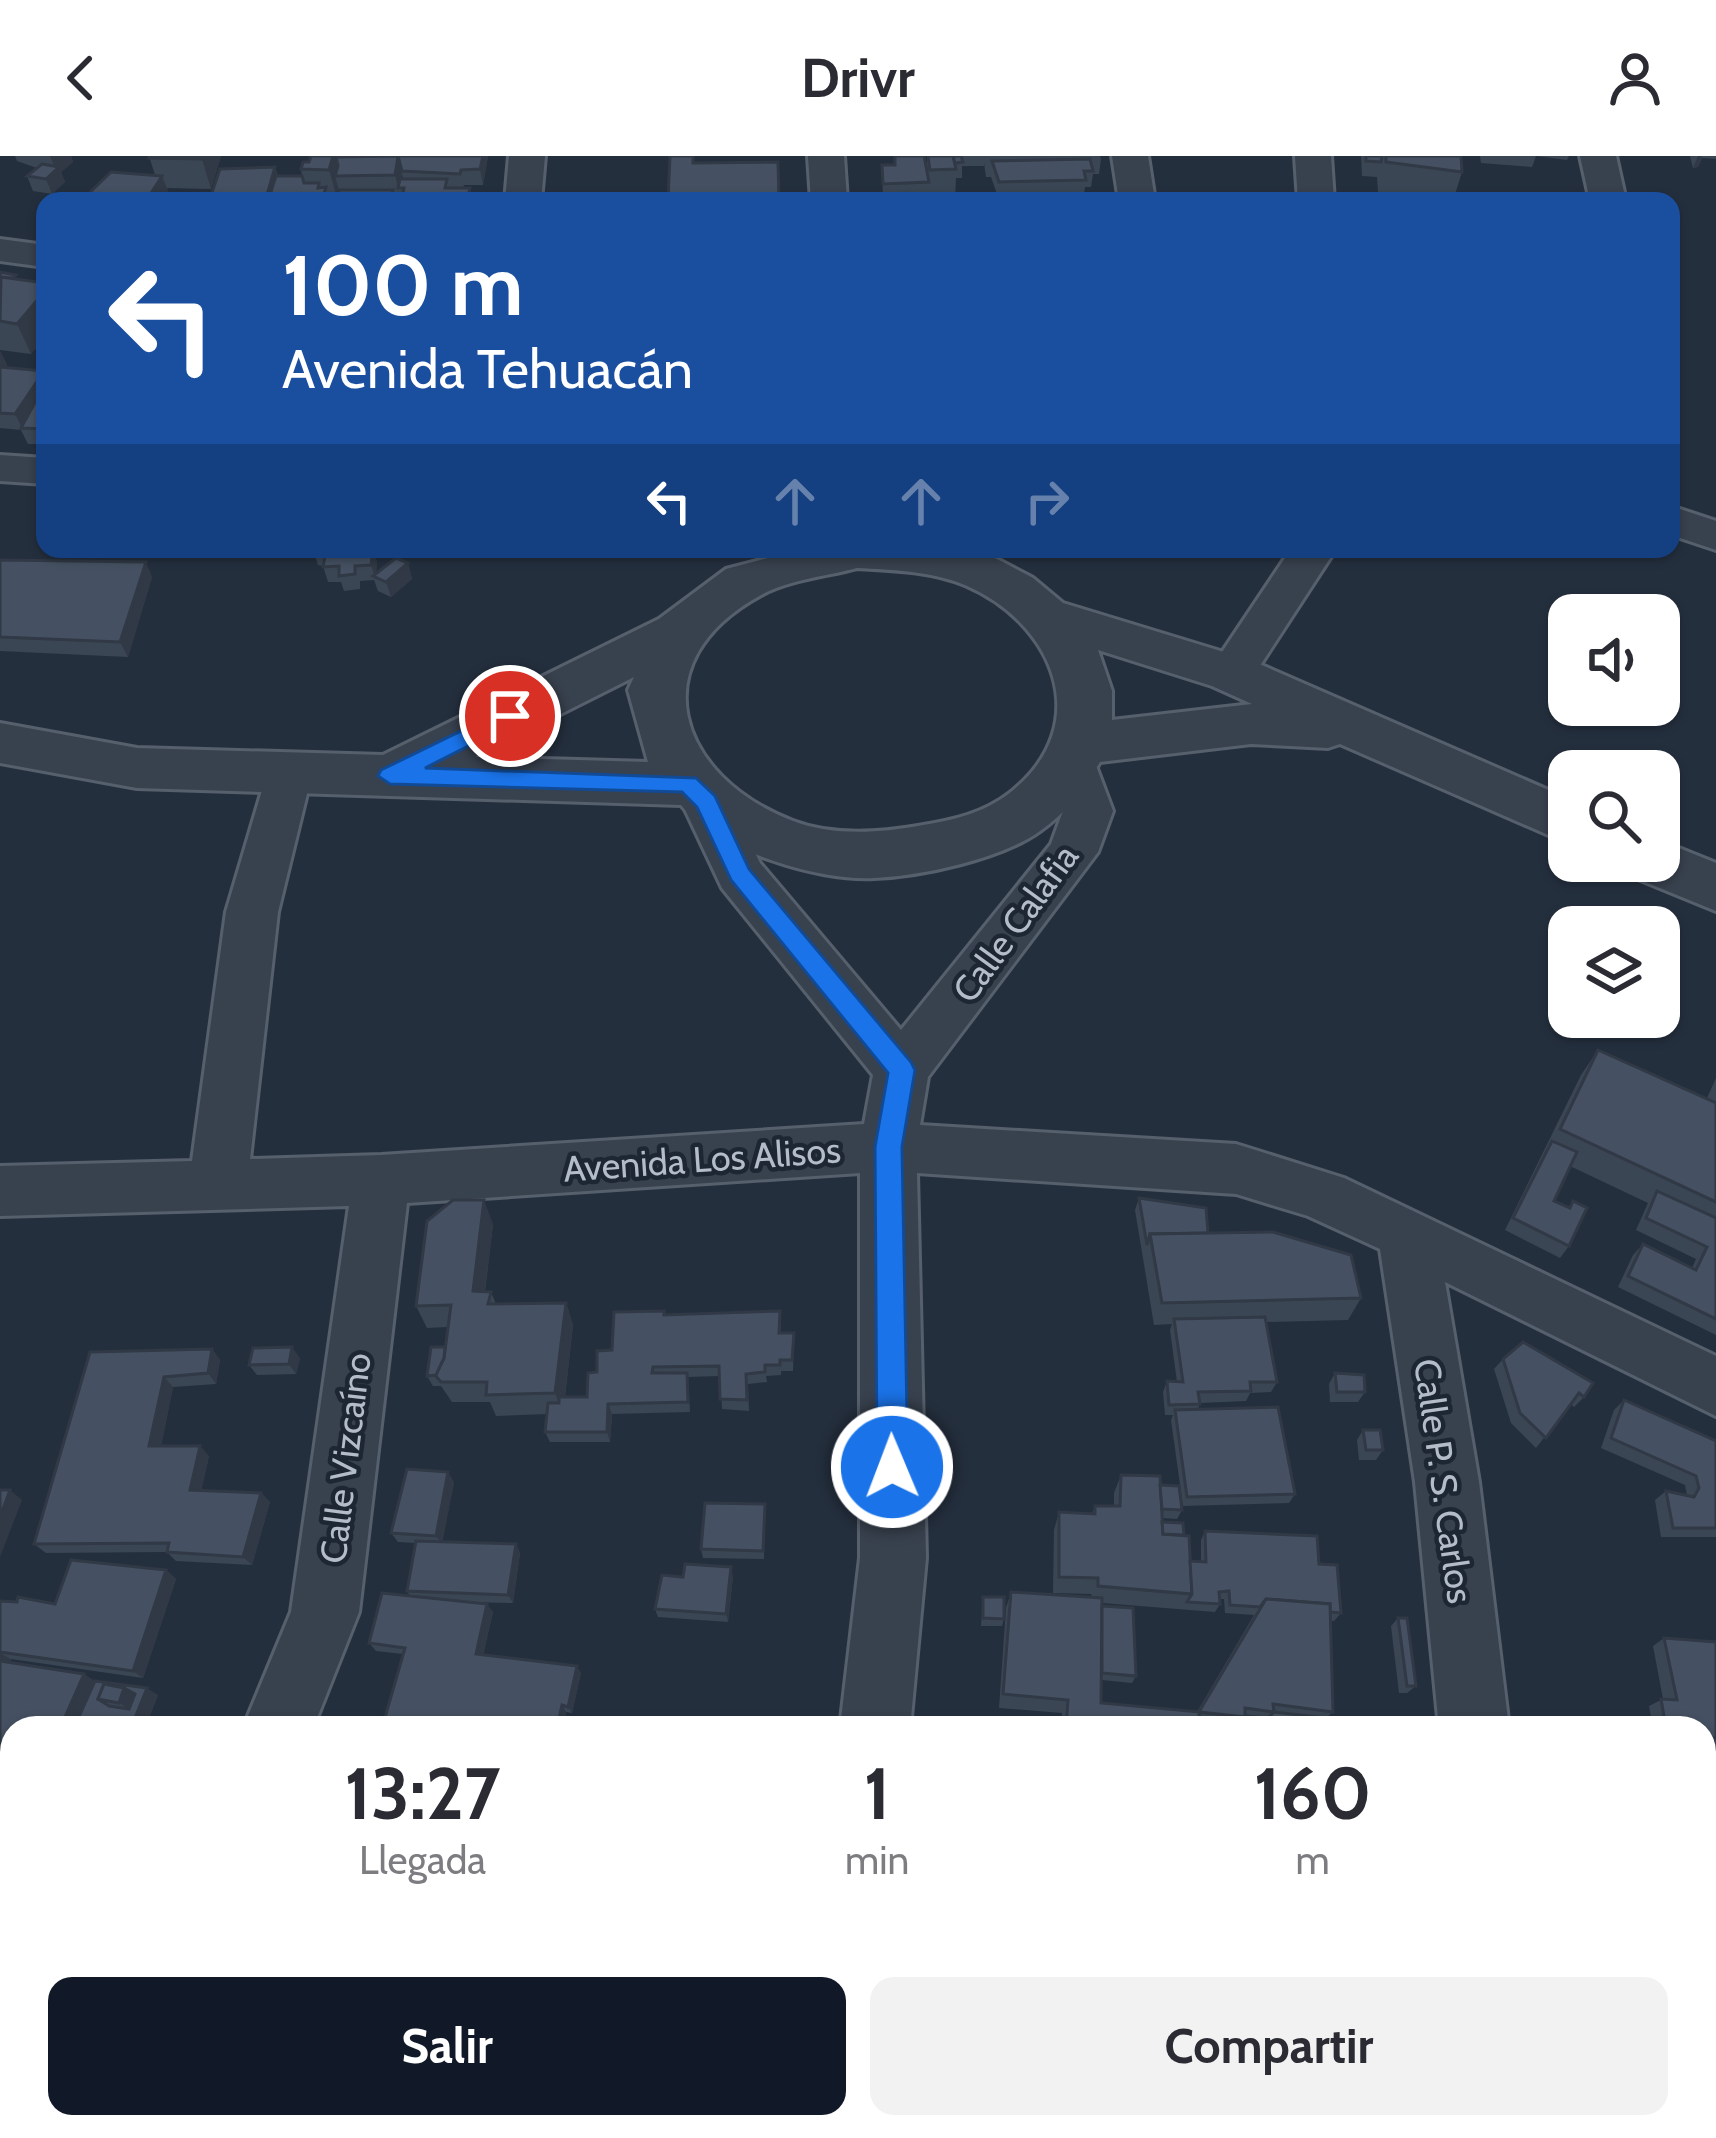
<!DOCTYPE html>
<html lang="es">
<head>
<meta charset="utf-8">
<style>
	:root { --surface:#fff; --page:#f2f2f3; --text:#2b2b33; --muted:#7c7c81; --accent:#111827 }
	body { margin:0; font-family:Cabin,sans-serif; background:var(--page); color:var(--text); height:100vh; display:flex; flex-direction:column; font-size:45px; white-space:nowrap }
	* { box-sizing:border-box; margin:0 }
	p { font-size:39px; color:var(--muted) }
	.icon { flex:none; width:66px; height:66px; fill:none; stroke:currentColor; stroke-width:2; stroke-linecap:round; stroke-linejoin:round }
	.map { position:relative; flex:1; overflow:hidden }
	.panel { position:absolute; left:0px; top:1560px; width:1716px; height:423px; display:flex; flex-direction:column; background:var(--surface); border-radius:36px 36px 0 0; box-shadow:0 3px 9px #0004 }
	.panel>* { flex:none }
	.top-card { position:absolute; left:36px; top:36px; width:1644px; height:366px; border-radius:24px; box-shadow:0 3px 9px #0004; background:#1a4fa0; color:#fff; overflow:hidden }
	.fabs { position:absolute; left:1548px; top:438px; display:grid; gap:24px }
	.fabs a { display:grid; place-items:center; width:132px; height:132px; border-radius:24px; background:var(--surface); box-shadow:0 3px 9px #0004; font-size:60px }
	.pin { position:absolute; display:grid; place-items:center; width:102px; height:102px; color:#fff; margin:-51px; border:6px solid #fff; border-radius:50%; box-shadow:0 3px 12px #0007 }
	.me { position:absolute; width:132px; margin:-66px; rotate:359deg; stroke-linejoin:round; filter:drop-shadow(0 0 9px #0008) }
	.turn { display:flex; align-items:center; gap:42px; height:252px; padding:0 48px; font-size:54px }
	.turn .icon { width:156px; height:156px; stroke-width:2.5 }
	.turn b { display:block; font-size:84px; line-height:102px }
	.lanes { display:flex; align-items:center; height:114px; padding:0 48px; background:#0003; justify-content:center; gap:60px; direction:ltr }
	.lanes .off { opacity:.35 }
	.eta { display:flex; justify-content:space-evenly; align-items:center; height:204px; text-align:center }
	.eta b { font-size:72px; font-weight:700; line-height:84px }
	.action { display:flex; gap:24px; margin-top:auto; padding:24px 48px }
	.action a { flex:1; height:138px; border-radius:24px; background:var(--accent); color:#fff; font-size:48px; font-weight:700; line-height:138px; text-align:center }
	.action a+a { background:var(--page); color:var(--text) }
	header { display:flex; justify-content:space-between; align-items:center; height:156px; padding:0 48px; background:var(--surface); font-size:54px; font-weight:700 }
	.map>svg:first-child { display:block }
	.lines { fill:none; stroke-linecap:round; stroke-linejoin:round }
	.minor-casing { stroke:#565f6c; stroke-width:6 }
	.tertiary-casing { stroke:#565f6c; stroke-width:6 }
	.minor { fill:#38414e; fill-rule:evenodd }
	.tertiary { fill:#38414e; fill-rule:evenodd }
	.wall { fill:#3b4654; fill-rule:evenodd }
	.shaded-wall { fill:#303945 }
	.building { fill:#455162; stroke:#303945; stroke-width:3; fill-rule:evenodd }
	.route { fill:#1a73e8; stroke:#114b97; stroke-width:3 }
	.labels { text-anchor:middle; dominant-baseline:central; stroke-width:9; stroke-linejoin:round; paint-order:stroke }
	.street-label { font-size:36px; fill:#b4bcc9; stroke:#1d2633 }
</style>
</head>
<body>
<header><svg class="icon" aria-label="back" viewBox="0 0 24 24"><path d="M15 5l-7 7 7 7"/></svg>Drivr<svg class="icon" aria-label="person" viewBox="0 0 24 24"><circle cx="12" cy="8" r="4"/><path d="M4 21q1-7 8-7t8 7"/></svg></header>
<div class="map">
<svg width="1716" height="1982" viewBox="0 0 1716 1982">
	<rect width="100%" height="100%" fill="#242f3e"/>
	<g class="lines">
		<defs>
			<g id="minor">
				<path d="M509,0H545L541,45H505Z"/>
				<path d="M808,0H844L847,45H811Z"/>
				<path d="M1112,0H1148L1155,45H1119Z"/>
				<path d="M1295,0H1331L1334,45H1298Z"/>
				<path d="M1580,0H1616L1626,45H1590Z"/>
				<path d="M0,83L45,89V111L0,105Z"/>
				<path d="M0,299L45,302V328L0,325Z"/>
				<path d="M1671,350L1716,365V394L1671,379Z"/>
				<path d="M1291,393H1336L1248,528L1231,533L1214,528L1208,517Z"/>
				<path d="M1073,588L1090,594L1113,655L1098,696L928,921L920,969L1236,988L1344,1022L1716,1200V1260L1445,1126L1479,1326L1509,1572H1439L1415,1326L1380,1093L1308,1060L1236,1038L917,1017L926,1402L910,1572H840L860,1402V1017L407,1047L359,1456L313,1572H243L291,1456L349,1050L0,1060V1010L192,1005L226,756L271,604L288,599L305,604L312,617L278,756L250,1003L381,999L864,968L873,919L722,732L682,647L689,634L707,629L725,634L760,707L901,874L1051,688L1063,655L1049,606L1056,594Z"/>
				<path d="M74,1971H153L149,1982H70Z"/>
				<path d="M766,1971H844L841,1982H763Z"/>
				<rect x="1452" y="1971" width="78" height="11"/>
			</g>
			<g id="tertiary">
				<path d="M802,393H963L997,403L1033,422L1063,447L1250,504L1569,643V688L1340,588L1328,592L1251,588L1100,606C1084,633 1066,657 1040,675C1001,703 922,720 874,722C816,725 718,694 681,649L137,632L0,607V567L137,592L383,599L659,463L726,413ZM857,412C893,414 931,415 965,429C1054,467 1096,568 1011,636C983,658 953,664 918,670C878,677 832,680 793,665C678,621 638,506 761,439C788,424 827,420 857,412ZM1098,494L1212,530L1252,548L1112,564V535ZM634,521L628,534L648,606L475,601Z"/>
				<path d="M1659,684L1716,707V755L1633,721L1625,705H1659Z"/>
			</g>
		</defs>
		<use href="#minor" class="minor-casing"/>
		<use href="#tertiary" class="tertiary-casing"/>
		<use href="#minor" class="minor"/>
		<use href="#tertiary" class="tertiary"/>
	</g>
	<g class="wall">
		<path d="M15,0H71L73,6L61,16L65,26L52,38L33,35L27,20L37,12L17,5Z"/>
		<path d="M149,0H221L211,33L167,32L168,35L155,19Z"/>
		<path d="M311,0L336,1L488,0L483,29H464L463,32H470L473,45H209L275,11L278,20H302L301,13L309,6Z"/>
		<path d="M927,0H1100L1101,3L1099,18H1093L1091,31H1085L1084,39H1062L1093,45H1053V40H1039L1040,45H1032V40L998,41L991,21H986L984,7V10H962V22H956L955,43H883L882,9H894L927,15Z"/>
		<path d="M1361,0H1461L1462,16L1453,45L1378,36L1377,21L1362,20Z"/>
		<path d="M1480,0H1569L1567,4L1536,0L1532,11L1481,7Z"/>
		<path d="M1690,0H1716V3L1702,2L1698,11L1693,12Z"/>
		<path d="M0,116L18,123L45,127V181L31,198L0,194Z"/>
		<path d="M0,195L7,209L5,212L45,216V288H28L21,274L0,272Z"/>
		<path d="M313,393H397V395L375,399L377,407L376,417L408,407L412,423L391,441L378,435L374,424L360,425V433L344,435L341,426H328L323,410L318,409Z"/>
		<path d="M0,404L152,421L128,501L0,495Z"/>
		<path d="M1598,894L1707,942L1716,922V1179L1618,1131L1633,1099L1643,1088L1692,1112L1696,1103L1636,1074L1648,1047L1570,1010L1554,1045L1568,1052L1573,1045L1569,1090L1560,1102L1505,1074L1581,919Z"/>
		<path d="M1139,1042L1208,1077L1361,1142L1348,1164L1266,1166L1277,1226L1271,1236L1250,1237L1246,1245L1200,1247L1198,1253L1295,1338L1289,1347L1183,1350L1171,1264L1173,1259H1165L1163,1236L1167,1225L1177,1226L1170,1174L1172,1168L1154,1169L1135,1054Z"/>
		<path d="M493,1068L485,1136H491L496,1148L566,1147L573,1169L565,1241H587L597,1216L612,1194L665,1159L781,1166V1177H794L793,1215H781V1219L766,1220L767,1226L748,1228L749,1255L722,1253L720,1220L688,1221L690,1256L612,1258L610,1286H550L545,1276L547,1258L496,1260L490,1246H452L441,1230H433L427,1220L445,1191L448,1171L427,1172L416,1150Z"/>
		<path d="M1523,1186L1584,1241L1574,1251L1571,1248L1536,1292L1511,1267L1494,1213L1503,1203Z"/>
		<path d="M212,1193L220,1204L216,1228L173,1231L161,1290L209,1300L201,1335L261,1337L270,1346L252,1409L176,1405L167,1396L46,1397L34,1388L90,1196Z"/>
		<path d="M300,1202L296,1218L257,1219L249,1209Z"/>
		<path d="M1335,1217L1365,1236L1358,1246H1330L1329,1228Z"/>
		<path d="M1624,1244L1716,1285V1381H1661L1655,1344L1666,1335L1687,1339L1685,1329L1601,1292L1614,1254Z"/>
		<path d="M1363,1274L1383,1294L1376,1304H1359L1357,1284Z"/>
		<path d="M1121,1319L1160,1329L1182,1354L1177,1363L1162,1362V1366L1184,1379L1190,1405L1201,1406V1384L1205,1375L1319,1408L1341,1457L1334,1465H1330L1333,1556L1326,1562L1327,1572H1061L1062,1557L999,1552L1006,1452L1011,1436L1092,1441L1091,1438L1053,1437L1054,1374L1059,1356L1092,1358L1095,1350H1114V1337ZM1220,1443H1224L1225,1457L1254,1459L1197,1556L1101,1547L1102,1524L1132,1527L1136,1520L1102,1447L1215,1456L1220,1448Z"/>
		<path d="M454,1326L442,1386L516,1388L520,1397L513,1447L469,1446L493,1456L483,1499L581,1517L572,1557L566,1556L563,1572H382L403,1498L376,1495L369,1487L410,1440L407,1435L415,1387L398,1386L391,1377Z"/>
		<path d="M765,1348L764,1403L703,1402L701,1393Z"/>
		<path d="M166,1414L176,1423L143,1522L11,1503L10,1506L158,1539L145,1572H12V1674L8,1673L0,1690V1445L55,1448Z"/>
		<path d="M733,1420L728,1466L658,1461L655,1453L683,1421Z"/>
		<path d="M983,1441L1004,1463L1002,1470H981Z"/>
		<path d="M1398,1462L1416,1530L1407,1537H1399L1391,1470Z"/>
		<path d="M1664,1482L1716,1486V1589H1704V1572H1653L1649,1550L1663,1543L1653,1490Z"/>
		<path d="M1704,1613L1716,1614V1730L1704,1729Z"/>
		<path d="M1704,1736L1716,1738V1842L1707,1787L1704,1786Z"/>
		<path d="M1171,1971H1288L1287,1973L1327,1982H1169Z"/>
	</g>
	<g class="shaded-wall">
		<path d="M50,0H71L73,6L61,16L65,26L52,38L46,23L56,14Z"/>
		<path d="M202,0H221L211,33L202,3Z"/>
		<path d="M333,0H336L341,20H335L342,45H338L329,14Z"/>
		<path d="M398,0L405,30L398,32L401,45L395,19Z"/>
		<path d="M483,0H488L483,29L480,13Z"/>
		<path d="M1698,0H1702L1698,11L1693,12Z"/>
		<path d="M275,11L284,41L283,45H254Z"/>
		<path d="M162,20L168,35L161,45H146Z"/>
		<path d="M45,135V181L31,198L17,168Z"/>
		<path d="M0,195L7,209L0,218Z"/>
		<path d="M44,215L45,240L23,274L15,258Z"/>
		<path d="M362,393H397V395L375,399L377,407L376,424L371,409Z"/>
		<path d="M146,406L152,421L128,501L120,486Z"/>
		<path d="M408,407L412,423L391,441L386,426Z"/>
		<path d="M484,1044L493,1068L482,1157L473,1135Z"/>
		<path d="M566,1147L573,1169L563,1257L555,1237Z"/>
		<path d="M292,1191L300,1202L296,1218L289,1208Z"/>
		<path d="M212,1193L220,1204L216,1228L208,1217Z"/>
		<path d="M164,1221L173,1231L159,1300L149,1290Z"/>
		<path d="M608,1248L612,1258L610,1286L607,1276Z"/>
		<path d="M200,1290L209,1300L199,1344L190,1334Z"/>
		<path d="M448,1316L454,1326L442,1388L436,1380Z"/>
		<path d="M10,1334L22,1344L0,1401V1361Z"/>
		<path d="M261,1337L270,1346L252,1409L243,1401Z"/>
		<path d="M516,1388L520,1397L513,1447L508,1439Z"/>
		<path d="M731,1411L733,1420L728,1466L726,1458Z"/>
		<path d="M166,1414L176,1423L143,1522L133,1515Z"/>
		<path d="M487,1448L493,1456L481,1506L476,1498Z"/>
		<path d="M0,1497L11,1503L0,1527Z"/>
		<path d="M577,1510L581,1517L572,1557L568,1551Z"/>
		<path d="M84,1518L106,1532L88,1572H60Z"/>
		<path d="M124,1532H147L158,1539L145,1572H131L137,1558L119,1547Z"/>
		<path d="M562,1549L566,1556L563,1572H557Z"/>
		<path d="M0,1670L8,1673L0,1690Z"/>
		<path d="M12,1731V1773L0,1769V1755Z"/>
		<path d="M12,1808V1871L0,1896V1833Z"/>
	</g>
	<g class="building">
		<path d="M149,0H202V3L149,2Z"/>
		<path d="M311,0H333L329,14L301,13L303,6H309Z"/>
		<path d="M398,0L395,19L335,20L338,10L336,1Z"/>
		<path d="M398,0H483L480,13L461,14L460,18L402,15Z"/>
		<path d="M670,0H693V7L778,6L779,45H668Z"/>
		<path d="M895,0H924L929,26L883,28L882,9H895Z"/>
		<path d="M928,0H953L956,13L930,14Z"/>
		<path d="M953,0H961L963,6L955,7Z"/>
		<path d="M1366,0H1382L1381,6L1366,5Z"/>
		<path d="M1386,0H1461L1462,16L1386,6Z"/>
		<path d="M1090,3L1093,15H1084L1086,24L999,26L992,5Z"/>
		<path d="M42,8L59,11L46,23L27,20Z"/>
		<path d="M275,11L267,39L254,45H209L220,13Z"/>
		<path d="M111,16L162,20L146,45L82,44Z"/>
		<path d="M276,20H302L304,27H319L318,32L326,31L322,45H268Z"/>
		<path d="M400,23H447L445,32H470L467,45H401L404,32H398Z"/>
		<path d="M339,34H393L390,42H396V45H336Z"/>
		<path d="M1053,39L1093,41V45H1066Z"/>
		<path d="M0,116L16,119L13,122H0Z"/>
		<path d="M1,121L45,127V135L17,168L0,165Z"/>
		<path d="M0,211L44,215L15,258L0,257Z"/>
		<path d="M45,228V273L21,272Z"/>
		<path d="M313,393H373L371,409L355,410V418L339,420V410L323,411L326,395Z"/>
		<path d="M396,402L408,407L386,426L373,420Z"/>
		<path d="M0,404L146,406L120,486L0,481Z"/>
		<path d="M1598,894L1716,947V1046L1560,973Z"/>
		<path d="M1552,985L1577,996L1554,1045L1570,1052L1573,1045L1587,1052L1569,1090L1513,1062Z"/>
		<path d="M1657,1035L1716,1062V1163L1628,1120L1643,1088L1696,1114L1707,1091L1646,1062Z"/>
		<path d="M1139,1042L1206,1052L1208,1077L1150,1078L1147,1089Z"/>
		<path d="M453,1044H484L473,1135L491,1136L488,1148L566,1147L555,1237L486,1239L487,1226H441L435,1219L444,1202L451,1149L416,1150L427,1065Z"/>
		<path d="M1273,1076L1351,1099L1361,1142L1162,1147L1150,1078Z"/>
		<path d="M664,1155V1159L780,1155L779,1177H794L792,1204H780V1209H765V1216L746,1218L747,1244L720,1243L719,1210L653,1211L652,1217H687L688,1246L608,1248L607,1276H545L548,1247H559V1241H587L588,1217L597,1216V1195L612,1194L614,1156Z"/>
		<path d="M1265,1161L1277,1226H1250L1251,1235L1198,1236L1200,1248L1169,1249L1167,1225L1183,1226L1174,1163Z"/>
		<path d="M1523,1186L1593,1227L1584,1241L1579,1237L1546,1282L1520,1257L1503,1203Z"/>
		<path d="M292,1191L289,1208L249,1209L253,1192Z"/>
		<path d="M431,1191H445L444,1202L436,1219L427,1220Z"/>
		<path d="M212,1193L208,1217L164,1221L149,1290H200L190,1334L261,1337L243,1401L167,1396L169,1387L34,1388L90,1196Z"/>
		<path d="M1335,1217L1364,1219L1365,1236H1337Z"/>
		<path d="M1624,1244L1716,1285V1372H1673L1666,1335L1694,1341L1699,1332L1696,1320L1611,1282Z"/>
		<path d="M1278,1251L1295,1338L1187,1341L1175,1254Z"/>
		<path d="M1363,1274H1380L1383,1294H1366Z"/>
		<path d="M407,1313L448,1316L436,1380L391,1377Z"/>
		<path d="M1121,1319L1160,1320L1163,1378L1189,1380L1192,1438L1098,1430V1422L1059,1421V1356L1095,1358V1350H1120Z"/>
		<path d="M1160,1329L1179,1330L1182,1354L1162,1353Z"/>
		<path d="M0,1334H10L0,1361Z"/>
		<path d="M705,1347L765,1348L763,1395L701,1393Z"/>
		<path d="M1162,1366L1183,1367L1184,1379L1163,1378Z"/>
		<path d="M1205,1375L1317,1380L1319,1408L1337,1409L1341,1457L1330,1456V1448L1266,1443L1260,1451L1230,1449L1229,1435L1219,1436L1220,1448L1187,1446L1192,1438L1190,1405L1206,1406Z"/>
		<path d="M416,1385L516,1388L508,1439L407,1435Z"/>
		<path d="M71,1404L166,1414L133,1515L0,1496V1445L17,1446L18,1441L55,1448Z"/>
		<path d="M685,1408L731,1411L726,1458L655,1453L662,1419L683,1421Z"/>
		<path d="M1011,1436L1102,1442L1101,1547L1199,1556L1266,1443L1330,1448L1333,1556L1273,1548L1274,1556L1245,1552V1561L1199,1556L1200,1572H1066L1068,1544L1003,1538Z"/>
		<path d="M382,1437L487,1448L476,1498L577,1510L568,1551L562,1549L557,1572H382L405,1492L369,1487Z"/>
		<path d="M983,1441H1004V1463L983,1462Z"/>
		<path d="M1102,1450L1133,1452L1136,1520L1102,1517Z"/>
		<path d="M1398,1462H1407L1416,1530H1407Z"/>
		<path d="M1664,1482L1716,1486V1582H1704V1572H1666L1661,1543L1677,1544Z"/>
		<path d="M0,1505L84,1518L60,1572H12V1670L0,1667Z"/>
		<path d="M95,1525L147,1532L131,1572H74ZM104,1528L124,1532L135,1538L129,1553L109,1550L98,1543Z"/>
		<path d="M104,1528L124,1532L119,1547L98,1543Z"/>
		<path d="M1274,1556L1326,1562L1327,1572L1262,1570V1572H1199V1563L1239,1567L1245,1560L1268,1562Z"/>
		<path d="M1704,1613L1716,1614V1724L1704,1723Z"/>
		<path d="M8,1678L12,1680V1696L0,1692Z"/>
		<path d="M0,1702L12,1706V1731L0,1755Z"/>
		<path d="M1704,1736L1716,1738V1783L1704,1782Z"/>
		<path d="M12,1761V1796L0,1792V1769L7,1771Z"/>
		<path d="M0,1793L12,1797V1808L0,1833Z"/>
		<path d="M224,1971H443L439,1982H219Z"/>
		<path d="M443,1971H540L560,1978L558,1982H439Z"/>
		<path d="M544,1971H599L596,1982H563L565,1978Z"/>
		<path d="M1181,1971H1288L1287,1973L1327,1982H1180Z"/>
		<path d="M644,1974L660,1982H641Z"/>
	</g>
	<path class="route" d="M510,551L518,554V565L425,612L696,622L715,640L749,713L911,906L915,914L902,991L908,1311L903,1321L892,1326L881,1321L877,1311L875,991L888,917L731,724L697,651L682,636L390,628L378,620L381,614Z"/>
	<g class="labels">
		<g class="street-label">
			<text transform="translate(1015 767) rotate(-54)">Calle Calafia</text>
			<text transform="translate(702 1003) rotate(-4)">Avenida Los Alisos</text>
			<text transform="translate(345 1302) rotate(-83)">Calle Vizcaíno</text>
			<text transform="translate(1444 1325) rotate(82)">Calle P. S. Carlos</text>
		</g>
	</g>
</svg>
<div class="fabs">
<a><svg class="icon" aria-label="sound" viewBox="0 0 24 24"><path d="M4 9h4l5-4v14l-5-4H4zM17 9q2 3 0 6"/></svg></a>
<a><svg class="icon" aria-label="search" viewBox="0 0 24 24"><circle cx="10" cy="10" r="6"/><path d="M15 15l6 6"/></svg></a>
<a><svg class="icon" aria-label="layers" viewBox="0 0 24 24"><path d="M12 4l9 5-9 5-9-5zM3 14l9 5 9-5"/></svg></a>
</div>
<div class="pin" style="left:510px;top:560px;background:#d93025"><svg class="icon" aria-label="arrive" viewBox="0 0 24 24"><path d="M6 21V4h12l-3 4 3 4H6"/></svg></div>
<svg class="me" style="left:892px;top:1311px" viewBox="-20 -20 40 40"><circle r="17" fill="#1a73e8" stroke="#fff" stroke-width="3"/><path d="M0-11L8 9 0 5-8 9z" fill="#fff"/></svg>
<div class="top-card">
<div class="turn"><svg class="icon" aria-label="left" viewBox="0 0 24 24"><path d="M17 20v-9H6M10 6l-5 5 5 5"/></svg><div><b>100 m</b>Avenida Tehuacán</div></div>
<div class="lanes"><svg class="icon" aria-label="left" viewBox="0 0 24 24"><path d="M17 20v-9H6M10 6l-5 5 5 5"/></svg><svg class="icon off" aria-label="ahead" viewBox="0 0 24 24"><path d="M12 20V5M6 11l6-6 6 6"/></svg><svg class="icon off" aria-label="ahead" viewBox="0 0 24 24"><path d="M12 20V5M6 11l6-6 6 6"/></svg><svg class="icon off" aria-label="right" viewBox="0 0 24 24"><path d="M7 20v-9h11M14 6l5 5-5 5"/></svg></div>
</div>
<section class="panel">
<div class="eta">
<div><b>13:27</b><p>Llegada</p></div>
<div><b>1</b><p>min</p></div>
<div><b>160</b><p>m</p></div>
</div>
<div class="action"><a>Salir</a><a>Compartir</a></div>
</section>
</div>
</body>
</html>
